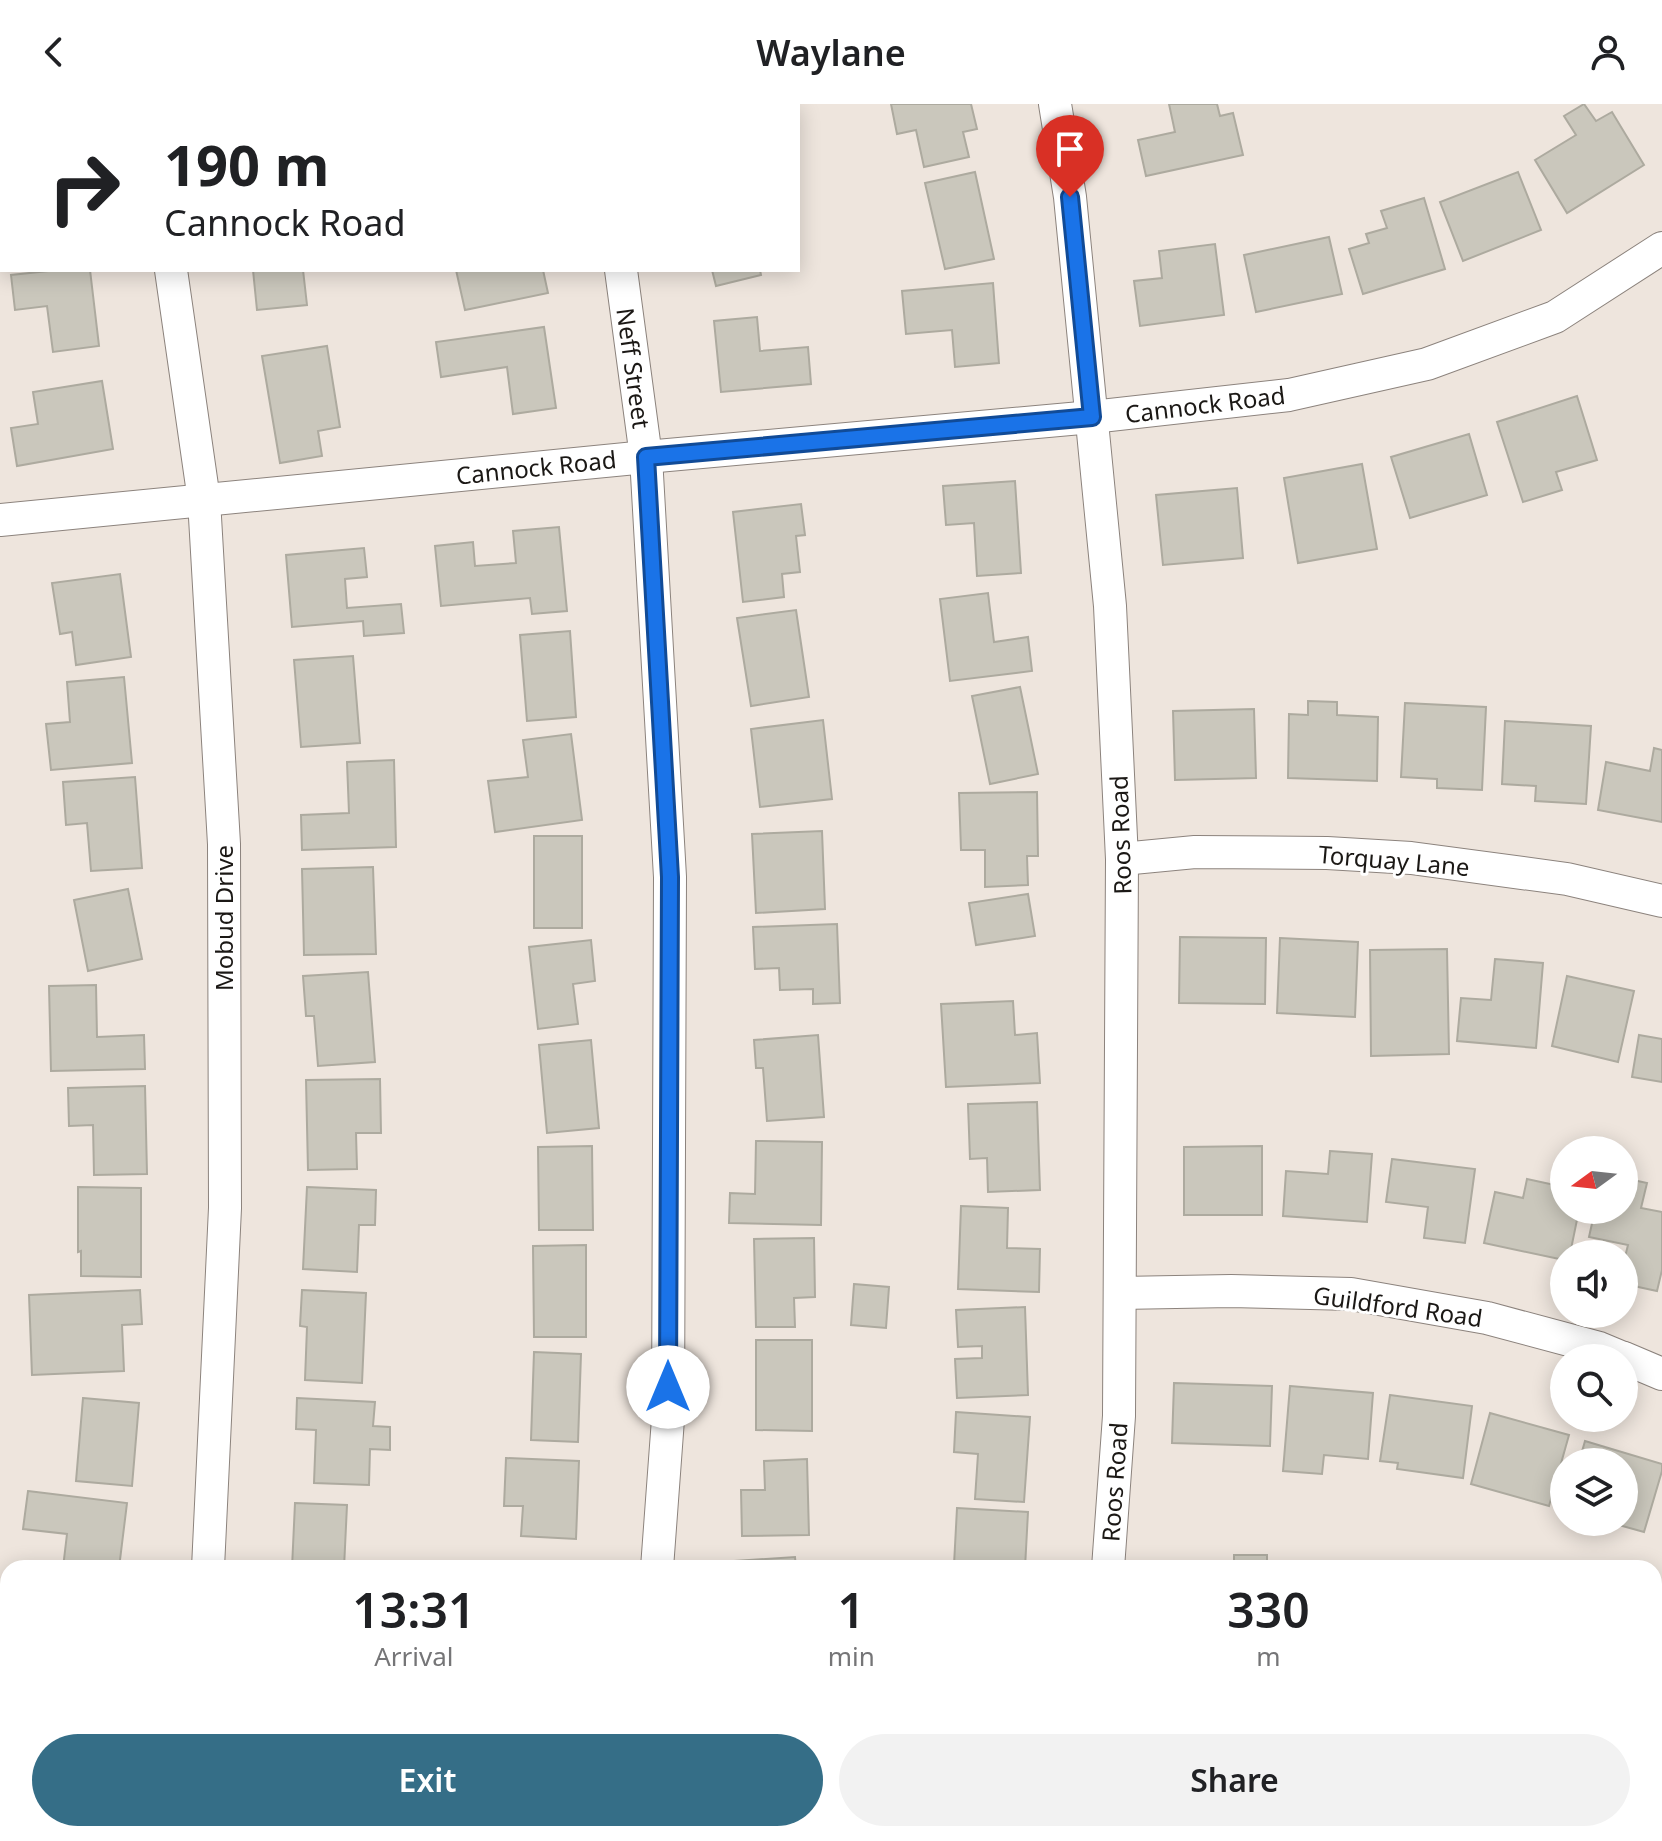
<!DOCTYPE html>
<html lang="en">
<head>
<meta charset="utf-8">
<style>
	:root { --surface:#fff; --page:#f2f2f2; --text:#202124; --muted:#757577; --accent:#356e87 }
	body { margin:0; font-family:"Noto Sans",sans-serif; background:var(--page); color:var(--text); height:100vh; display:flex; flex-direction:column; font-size:30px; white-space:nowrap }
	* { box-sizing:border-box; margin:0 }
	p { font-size:26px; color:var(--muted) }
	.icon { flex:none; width:44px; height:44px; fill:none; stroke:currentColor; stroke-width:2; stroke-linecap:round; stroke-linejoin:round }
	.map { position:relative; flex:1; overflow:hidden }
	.panel { position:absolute; left:0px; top:1456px; width:1662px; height:282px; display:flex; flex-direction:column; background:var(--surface); border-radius:24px 24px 0 0; box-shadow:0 4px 20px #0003 }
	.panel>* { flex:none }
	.banner { position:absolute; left:0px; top:0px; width:800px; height:168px; box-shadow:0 4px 20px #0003; background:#fff; color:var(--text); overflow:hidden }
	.needle { width:52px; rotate:255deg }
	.buttons { position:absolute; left:1550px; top:1032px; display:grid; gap:16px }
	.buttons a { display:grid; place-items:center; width:88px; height:88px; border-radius:50%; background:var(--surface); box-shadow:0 4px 20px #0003; font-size:40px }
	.pin { position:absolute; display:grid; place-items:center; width:68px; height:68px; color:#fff; margin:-82px -34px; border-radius:50% 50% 50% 0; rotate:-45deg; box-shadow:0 0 8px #0007 }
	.pin .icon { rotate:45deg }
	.me { position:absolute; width:88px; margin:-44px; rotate:0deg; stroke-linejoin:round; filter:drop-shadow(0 0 6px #0008) }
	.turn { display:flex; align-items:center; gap:28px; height:168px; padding:0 32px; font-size:36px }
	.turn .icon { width:104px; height:104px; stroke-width:2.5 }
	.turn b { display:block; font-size:56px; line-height:68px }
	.eta { display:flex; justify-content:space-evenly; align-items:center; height:136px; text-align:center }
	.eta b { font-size:48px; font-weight:600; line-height:56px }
	.button { display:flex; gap:16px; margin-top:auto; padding:16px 32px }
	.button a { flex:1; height:92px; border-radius:48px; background:var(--accent); color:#fff; font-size:32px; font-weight:600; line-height:92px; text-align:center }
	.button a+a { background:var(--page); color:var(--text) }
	header { display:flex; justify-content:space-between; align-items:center; height:104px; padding:0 32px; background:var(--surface); font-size:36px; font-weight:600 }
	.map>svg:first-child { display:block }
	.building { fill:#cac7bc; stroke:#adaa9f; stroke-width:2 }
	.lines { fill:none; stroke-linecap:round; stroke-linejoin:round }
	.minor-casing { stroke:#8c837d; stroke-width:34 }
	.minor { stroke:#fff; stroke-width:32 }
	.route-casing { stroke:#114b97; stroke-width:20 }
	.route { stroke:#1a73e8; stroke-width:14 }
	.labels { text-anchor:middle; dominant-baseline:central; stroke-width:6; stroke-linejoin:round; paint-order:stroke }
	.street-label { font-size:24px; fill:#1b1815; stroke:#fff }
</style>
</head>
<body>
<header><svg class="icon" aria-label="back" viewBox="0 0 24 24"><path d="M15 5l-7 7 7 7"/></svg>Waylane<svg class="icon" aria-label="person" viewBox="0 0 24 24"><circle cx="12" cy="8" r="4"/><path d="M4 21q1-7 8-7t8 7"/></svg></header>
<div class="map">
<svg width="1662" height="1737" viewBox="0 0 1662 1737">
	<rect width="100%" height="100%" fill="#eee5dd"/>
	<g class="building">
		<path d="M0,0H59L60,2H2V52L0,53Z"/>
		<path d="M891,0H971L977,25L963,28L969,53L924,63L916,26L897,30Z"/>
		<path d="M1169,0H1217L1220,12L1233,9L1243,51L1146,72L1138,36L1175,28Z"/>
		<path d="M1584,0L1596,17L1612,8L1644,61L1567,109L1535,56L1576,31L1564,12Z"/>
		<path d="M975,68L994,155L945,165L925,79Z"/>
		<path d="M1518,68L1541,126L1463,157L1440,98Z"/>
		<path d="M1424,94L1445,165L1363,190L1349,145L1369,139L1366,130L1387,124L1381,107Z"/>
		<path d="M1329,133L1342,190L1256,208L1244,151Z"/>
		<path d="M1215,140L1224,211L1140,222L1134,177L1162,174L1159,147Z"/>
		<path d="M58,166H90L99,242L53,248L47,202L15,206L11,171Z"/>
		<path d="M253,166H303L307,201L257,206Z"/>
		<path d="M456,166H543L548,189L465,206Z"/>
		<path d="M712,166H760L761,171L716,182Z"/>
		<path d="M993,179L999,259L955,263L952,226L906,230L902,187Z"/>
		<path d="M757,213L760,247L808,243L811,280L721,288L714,217Z"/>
		<path d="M544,223L556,304L513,310L507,263L441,273L436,238Z"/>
		<path d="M327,242L340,323L318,327L322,352L280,359L262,252Z"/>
		<path d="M102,277L113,345L17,362L11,324L38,320L33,288Z"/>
		<path d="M1577,292L1597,356L1556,368L1562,386L1523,398L1497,318Z"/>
		<path d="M1469,330L1487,391L1410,414L1391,353Z"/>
		<path d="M1362,360L1377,445L1298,459L1284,374Z"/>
		<path d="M1015,377L1021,469L977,472L974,419L946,421L943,382Z"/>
		<path d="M1237,384L1243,454L1163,461L1156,391Z"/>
		<path d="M801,400L805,431L796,432L800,468L782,470L784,493L743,498L733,408Z"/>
		<path d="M559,423L567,507L532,510L530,494L441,502L435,442L473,438L475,462L516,459L513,427Z"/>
		<path d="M364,444L367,473L345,475L347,504L401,500L404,529L364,532L363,517L292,523L286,451Z"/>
		<path d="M120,470L131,553L76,561L72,528L60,530L52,479Z"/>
		<path d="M988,489L994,538L1028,533L1032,567L950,577L940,495Z"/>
		<path d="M796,506L809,593L751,602L737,514Z"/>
		<path d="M570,527L576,613L527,617L520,531Z"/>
		<path d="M353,552L360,639L301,643L294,556Z"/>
		<path d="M124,573L132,659L51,666L46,620L70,618L67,578Z"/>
		<path d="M1020,583L1038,670L990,680L972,592Z"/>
		<path d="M1308,597L1337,598V611L1378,613L1377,677L1288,674L1289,610L1308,611Z"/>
		<path d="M1405,599L1486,603L1482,686L1437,684V675L1401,673Z"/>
		<path d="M1254,605L1256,674L1175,676L1173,607Z"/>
		<path d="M823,616L832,695L760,703L751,625Z"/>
		<path d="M1505,617L1591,622L1586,700L1535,697L1536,682L1502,680Z"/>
		<path d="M571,630L582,716L495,728L488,677L528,673L523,636Z"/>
		<path d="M1654,644L1662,646V718L1598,706L1606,658L1650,667Z"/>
		<path d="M394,656L396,743L302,746L301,711L349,709L347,658Z"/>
		<path d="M135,673L142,764L91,767L87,719L66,721L63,678Z"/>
		<path d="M1037,688L1038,752H1027L1028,781L985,783V746H961L959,689Z"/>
		<path d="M822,727L825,805L756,809L752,730Z"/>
		<rect x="534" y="732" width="48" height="92"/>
		<path d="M373,763L376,850L304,851L302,765Z"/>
		<path d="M128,785L142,855L88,867L74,796Z"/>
		<path d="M1028,790L1035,832L976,841L969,799Z"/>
		<path d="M837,820L840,899L813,900V885L780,886L779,864L755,865L753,823Z"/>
		<path d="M1180,833L1266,834L1265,900L1179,899Z"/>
		<path d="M1280,834L1358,838L1355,913L1277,909Z"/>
		<path d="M591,836L595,877L573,880L578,920L538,925L529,843Z"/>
		<path d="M1447,845L1449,950L1371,952L1370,846Z"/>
		<path d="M1495,855L1543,859L1536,944L1457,937L1461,894L1491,896Z"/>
		<path d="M368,868L375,958L318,962L314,912H306L303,872Z"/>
		<path d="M1567,872L1634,887L1618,958L1552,942Z"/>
		<path d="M96,881L97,933L144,931L145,965L51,967L49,882Z"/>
		<path d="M1013,897L1015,931L1037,929L1040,979L946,983L941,900Z"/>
		<path d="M818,931L824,1013L767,1017L763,964H756L754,936Z"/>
		<path d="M1639,931L1662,935V978L1632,973Z"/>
		<path d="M591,936L599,1024L547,1029L539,941Z"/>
		<path d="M380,975L381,1029H356L357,1065L308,1066L306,976Z"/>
		<path d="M145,982L147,1070L94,1071L93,1021L69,1022L68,984Z"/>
		<path d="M1037,998L1040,1086L988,1088L987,1054L970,1055L968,1000Z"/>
		<path d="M756,1037L822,1038L821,1121L729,1119L730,1089L755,1090Z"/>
		<path d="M592,1042L593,1126H539L538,1043Z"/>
		<path d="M1262,1042V1111H1184V1043Z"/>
		<path d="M1330,1047L1372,1050L1367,1118L1283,1112L1286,1067L1328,1070Z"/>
		<path d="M1392,1055L1475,1065L1465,1139L1424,1134L1428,1103L1386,1098Z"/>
		<path d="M1624,1074L1647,1079L1641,1104L1662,1108V1166L1657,1187L1624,1180V1157L1628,1141L1589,1133L1595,1106H1624Z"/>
		<path d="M1527,1075L1564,1083V1106H1579L1570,1150H1564V1156L1484,1139L1495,1088L1523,1094Z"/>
		<path d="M78,1083L141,1084V1173L81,1172V1147L78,1148Z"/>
		<path d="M307,1083L376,1086L375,1121H359L357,1168L303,1165Z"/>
		<path d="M961,1102L1008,1104L1007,1144L1040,1145L1039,1188L958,1185Z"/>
		<path d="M814,1134L815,1193L794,1194L795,1223H756L754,1135Z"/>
		<path d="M586,1141V1233H534L533,1142Z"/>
		<path d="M854,1180L889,1183L886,1224L851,1221Z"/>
		<path d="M140,1186L142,1220L122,1221L124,1267L32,1271L29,1191Z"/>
		<path d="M302,1186L366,1189L362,1279L305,1276L307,1223L300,1222Z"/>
		<path d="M1025,1203L1028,1291L957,1294L955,1255L982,1254V1242L958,1243L956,1206Z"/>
		<path d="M756,1236H812V1327L756,1326Z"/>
		<path d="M534,1248L581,1250L578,1338L531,1336Z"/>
		<path d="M1174,1279L1272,1282L1270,1342L1172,1339Z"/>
		<path d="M1290,1282L1373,1289L1368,1355L1324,1351L1322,1370L1283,1367Z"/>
		<path d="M1390,1291L1472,1302L1463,1374L1397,1365L1398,1359L1380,1357Z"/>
		<path d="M83,1294L139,1299L132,1382L76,1377Z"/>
		<path d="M297,1294L375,1298L373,1322L390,1323V1346L370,1345L369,1381L314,1379L316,1326L296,1325Z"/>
		<path d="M956,1308L1030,1313L1024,1398L975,1395L978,1350L954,1348Z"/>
		<path d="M1490,1309L1569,1331L1549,1402L1471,1380Z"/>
		<path d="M1585,1337L1662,1360V1367L1644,1428L1608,1418H1624V1358H1579Z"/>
		<path d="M506,1354L579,1357L576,1435L521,1432L523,1402H504Z"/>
		<path d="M807,1355L809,1431L742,1432L741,1386H765L764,1357Z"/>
		<path d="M28,1387L127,1399L119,1464H63L67,1430L23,1425Z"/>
		<path d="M295,1399L347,1401L344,1464H292Z"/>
		<path d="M957,1404L1028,1408L1025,1464H972V1462L954,1461Z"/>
		<rect x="1234" y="1451" width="33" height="13"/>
		<path d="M795,1453L796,1464H735V1457Z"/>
		<path d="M1654,1538L1662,1543V1558L1654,1573Z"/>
		<path d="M470,1730H546L545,1737H482L469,1735Z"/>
		<rect x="715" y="1730" width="61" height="7"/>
		<path d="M920,1730H967L966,1737H920Z"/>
		<path d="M1170,1730H1229L1228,1737L1169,1734Z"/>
		<path d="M1487,1730H1561L1557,1737H1483Z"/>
	</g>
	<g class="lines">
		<defs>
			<g id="minor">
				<path d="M145,0V2"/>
				<path d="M599,0V2"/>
				<path d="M1055,0L1070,93L1110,502L1122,755L1119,1312L1108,1464"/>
				<path d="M171,166L204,396L224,740L225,1104L208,1464"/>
				<path d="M621,166L646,353L670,773L668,1315L657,1464"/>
				<path d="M0,416L646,353L1092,313L1289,291L1427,260L1555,213L1662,144"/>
				<path d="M1122,755L1195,748L1327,749L1411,754L1567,775L1662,797"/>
				<path d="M1120,1189L1231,1187L1351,1190L1487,1214L1599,1244L1623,1254"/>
				<path d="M1624,1254L1662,1270"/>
				<path d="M0,1644L8,1648"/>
				<path d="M156,1730L169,1737"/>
				<path d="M636,1737V1730"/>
				<path d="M1083,1737L1084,1730"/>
				<path d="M1656,1737L1662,1726"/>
			</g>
		</defs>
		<use href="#minor" class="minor-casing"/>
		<use href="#minor" class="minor"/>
	</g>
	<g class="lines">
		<defs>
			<path id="route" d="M668,1283L670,773L646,353L1092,313L1070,93"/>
		</defs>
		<use href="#route" class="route-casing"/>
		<use href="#route" class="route"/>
	</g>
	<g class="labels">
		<g class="street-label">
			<text transform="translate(634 264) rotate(82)">Neff Street</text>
			<text transform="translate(1205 300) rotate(-7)">Cannock Road</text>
			<text transform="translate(536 363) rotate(-6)">Cannock Road</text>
			<text transform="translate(1120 731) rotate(-92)">Roos Road</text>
			<text transform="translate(1394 756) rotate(5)">Torquay Lane</text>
			<text transform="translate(223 814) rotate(-90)">Mobud Drive</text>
			<text transform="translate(1398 1202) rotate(8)">Guildford Road</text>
			<text transform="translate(1114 1378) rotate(-86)">Roos Road</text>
		</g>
	</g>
</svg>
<div class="buttons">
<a><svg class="needle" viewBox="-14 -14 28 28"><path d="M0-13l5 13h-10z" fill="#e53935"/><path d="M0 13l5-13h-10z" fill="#757577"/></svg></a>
<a><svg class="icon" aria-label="sound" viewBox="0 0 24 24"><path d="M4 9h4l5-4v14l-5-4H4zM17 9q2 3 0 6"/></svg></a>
<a><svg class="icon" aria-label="search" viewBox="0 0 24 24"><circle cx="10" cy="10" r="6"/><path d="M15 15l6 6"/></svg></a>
<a><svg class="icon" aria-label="layers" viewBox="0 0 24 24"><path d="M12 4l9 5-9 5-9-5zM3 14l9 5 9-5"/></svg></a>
</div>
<div class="pin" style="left:1070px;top:93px;background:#d93025"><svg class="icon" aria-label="arrive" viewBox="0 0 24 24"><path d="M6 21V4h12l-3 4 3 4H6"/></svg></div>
<svg class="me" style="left:668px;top:1283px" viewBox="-20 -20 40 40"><circle r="19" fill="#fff"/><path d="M0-13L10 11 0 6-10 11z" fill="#1a73e8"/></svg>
<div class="banner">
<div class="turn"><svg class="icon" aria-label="right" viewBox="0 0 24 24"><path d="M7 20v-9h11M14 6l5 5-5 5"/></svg><div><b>190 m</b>Cannock Road</div></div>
</div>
<section class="panel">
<div class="eta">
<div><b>13:31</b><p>Arrival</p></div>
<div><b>1</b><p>min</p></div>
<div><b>330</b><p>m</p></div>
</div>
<div class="button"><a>Exit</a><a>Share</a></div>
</section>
</div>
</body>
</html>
